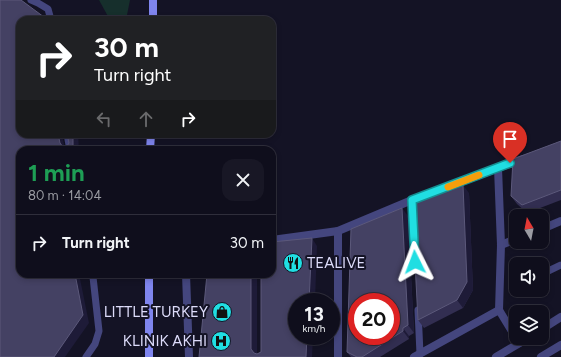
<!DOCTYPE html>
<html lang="en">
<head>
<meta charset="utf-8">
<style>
	:root { --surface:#0f0e1c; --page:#181725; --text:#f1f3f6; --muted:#9b9ca3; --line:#2f2e3b }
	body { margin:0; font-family:Figtree,sans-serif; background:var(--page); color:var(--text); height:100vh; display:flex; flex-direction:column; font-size:15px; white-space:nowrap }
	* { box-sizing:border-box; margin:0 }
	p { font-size:13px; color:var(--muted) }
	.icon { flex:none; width:22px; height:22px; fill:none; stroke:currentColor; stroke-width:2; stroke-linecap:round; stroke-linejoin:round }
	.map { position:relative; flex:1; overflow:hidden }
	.sheet { position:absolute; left:16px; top:146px; width:260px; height:132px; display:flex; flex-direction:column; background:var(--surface); border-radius:12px; box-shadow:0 2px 6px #0003,0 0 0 1px var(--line) }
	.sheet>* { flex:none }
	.top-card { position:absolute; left:16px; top:16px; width:260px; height:122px; border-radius:12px; box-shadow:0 2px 6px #0003,0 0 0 1px var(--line); background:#202124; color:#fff; overflow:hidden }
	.needle { width:26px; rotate:350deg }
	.buttons { position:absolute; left:509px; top:209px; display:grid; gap:8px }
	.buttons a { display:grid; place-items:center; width:40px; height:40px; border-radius:8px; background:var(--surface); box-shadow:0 2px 6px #0003,0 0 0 1px var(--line); font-size:20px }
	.speed { position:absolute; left:288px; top:293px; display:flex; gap:8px; font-size:20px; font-weight:700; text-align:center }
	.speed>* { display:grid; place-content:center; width:52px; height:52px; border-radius:50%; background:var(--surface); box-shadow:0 2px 6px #0003,0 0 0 1px var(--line); line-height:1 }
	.speed small { font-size:10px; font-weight:400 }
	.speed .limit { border:6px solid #d22; background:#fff; color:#111 }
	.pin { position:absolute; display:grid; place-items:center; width:34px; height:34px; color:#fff; margin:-41px -17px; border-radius:50% 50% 50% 0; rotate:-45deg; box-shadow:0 0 4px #0007 }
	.pin .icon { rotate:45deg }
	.me { position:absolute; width:44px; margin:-22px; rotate:357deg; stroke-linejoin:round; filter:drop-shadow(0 0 3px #0008) }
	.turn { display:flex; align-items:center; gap:14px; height:84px; padding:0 12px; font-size:18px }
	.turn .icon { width:52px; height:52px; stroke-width:2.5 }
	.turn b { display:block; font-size:28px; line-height:34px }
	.lanes { display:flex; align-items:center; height:38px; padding:0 12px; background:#0003; justify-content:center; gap:20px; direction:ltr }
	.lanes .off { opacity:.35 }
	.round { display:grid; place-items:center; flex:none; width:42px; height:42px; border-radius:12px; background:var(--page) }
	.overview { display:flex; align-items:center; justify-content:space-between; height:68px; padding:0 12px }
	h1 { font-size:24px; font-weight:700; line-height:30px; color:#1e9e55 }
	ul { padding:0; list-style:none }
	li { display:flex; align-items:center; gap:12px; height:56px; padding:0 12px; border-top:1px solid var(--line) }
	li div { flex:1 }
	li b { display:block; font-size:15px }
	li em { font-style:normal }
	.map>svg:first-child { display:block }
	.green { fill:#162f2c }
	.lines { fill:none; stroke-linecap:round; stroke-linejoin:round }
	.lane { stroke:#44467e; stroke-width:7 }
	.street { stroke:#44467e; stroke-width:8 }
	.secondary { stroke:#7f85ee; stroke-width:8 }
	.wall { fill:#322e51 }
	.shaded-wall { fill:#1e1b38 }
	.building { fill:#444163; stroke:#5c597b; fill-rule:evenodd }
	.route-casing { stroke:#159093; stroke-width:10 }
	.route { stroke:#20dee2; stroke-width:7 }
	.slow { stroke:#f59e0b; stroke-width:7 }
	.labels { text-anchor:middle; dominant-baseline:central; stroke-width:4; stroke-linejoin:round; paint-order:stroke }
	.poi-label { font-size:15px; fill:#dddcfa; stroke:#141325; text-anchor:end }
</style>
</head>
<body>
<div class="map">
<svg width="561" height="357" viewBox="0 0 561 357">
	<rect width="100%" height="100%" fill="#141325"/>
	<path class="green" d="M99,0H130L126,20H110Z"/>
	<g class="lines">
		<g class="lane">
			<path d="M31,0L38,3L48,9L51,20"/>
			<path d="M67,134L70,150"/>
			<path d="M542,274L561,265"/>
			<path d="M418,310L420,354"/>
			<path d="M86,357L95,344L99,331L93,277"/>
		</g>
		<g class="street">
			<path d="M498,168L501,245L499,310"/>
			<path d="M542,229L561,221"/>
			<path d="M272,240L338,231L412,200L523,159"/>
			<path d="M501,245L516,239"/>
			<path d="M186,274L189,357"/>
			<path d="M499,310L519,343"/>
			<path d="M542,329L561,317"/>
			<path d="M338,357V231"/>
			<path d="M414,357L499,310"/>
			<path d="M496,357L528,338"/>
			<path d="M541,357L561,345"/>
		</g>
		<g class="secondary">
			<path d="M153,20V0"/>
			<path d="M150,150L151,134"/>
			<path d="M149,274V357"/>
		</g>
	</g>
	<g class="wall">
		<path d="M561,141V200L527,213L517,204L511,196Z"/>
		<path d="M469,193L473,290L463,308L424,328L418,320Z"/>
		<path d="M408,216L414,333L409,336V339L380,357H351L347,352Z"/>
	</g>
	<g class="shaded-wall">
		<path d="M58,134H62L65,150L60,143Z"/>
		<path d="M73,134H78L79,150H73Z"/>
		<path d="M463,185L469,193L473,290L463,308L457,300Z"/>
		<path d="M402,208L408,216L414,333L408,325Z"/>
		<path d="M312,238L317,246L315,302H309Z"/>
		<path d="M75,274H79L89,323L65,357H54Z"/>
		<path d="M251,274H257V357H256L251,349Z"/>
		<path d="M403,328L409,336V339L403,331Z"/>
		<path d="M307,336H313L312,357H306Z"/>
	</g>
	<g class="building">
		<path d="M0,0H21L48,20H20V134H58L60,143L63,147L67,146L69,143L67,134H73V150H20V274H75L83,315L54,357H0Z"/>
		<path d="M561,141V190L522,205L511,196L513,159Z"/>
		<path d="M463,185L467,282L457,300L418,320L412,204L418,200Z"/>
		<path d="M402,208L408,325L403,328V331L362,357H357L347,352L351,229ZM357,302H391V336H357Z"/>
		<path d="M312,238L309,302H297V336H307L306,357H199L207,274H251V349L254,353L257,354L261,352V274H272V242Z"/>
	</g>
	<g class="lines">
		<defs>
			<path id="route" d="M415,262L412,200L510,163"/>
		</defs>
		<use href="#route" class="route-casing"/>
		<use href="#route" class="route"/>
		<path class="slow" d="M448,187L479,175"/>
	</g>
	<defs>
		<symbol id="restaurant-disc" viewBox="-11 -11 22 22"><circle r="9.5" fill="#20dee2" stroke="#141325"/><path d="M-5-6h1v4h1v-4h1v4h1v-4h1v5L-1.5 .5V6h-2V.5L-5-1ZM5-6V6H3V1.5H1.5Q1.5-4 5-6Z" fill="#111"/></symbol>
		<symbol id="shop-disc" viewBox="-11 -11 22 22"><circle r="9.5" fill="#20dee2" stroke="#141325"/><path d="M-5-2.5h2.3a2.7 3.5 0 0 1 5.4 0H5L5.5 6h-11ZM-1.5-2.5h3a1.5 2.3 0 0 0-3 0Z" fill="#111"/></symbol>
		<symbol id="hospital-disc" viewBox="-11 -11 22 22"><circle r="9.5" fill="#20dee2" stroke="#141325"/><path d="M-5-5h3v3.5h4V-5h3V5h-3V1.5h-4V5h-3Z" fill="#111"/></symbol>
	</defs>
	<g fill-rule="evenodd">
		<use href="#restaurant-disc" x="282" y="252" width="22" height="22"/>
		<use href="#shop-disc" x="211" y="301" width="22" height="22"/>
		<use href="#hospital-disc" x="210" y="330" width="22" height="22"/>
	</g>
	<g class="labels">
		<g class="poi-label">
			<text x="307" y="263" text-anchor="start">TEALIVE</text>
			<text x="208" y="312">LITTLE TURKEY</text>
			<text x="207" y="341">KLINIK AKHI</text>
		</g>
	</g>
</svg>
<div class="buttons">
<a><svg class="needle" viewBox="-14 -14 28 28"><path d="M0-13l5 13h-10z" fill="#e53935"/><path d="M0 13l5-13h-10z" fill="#9b9ca3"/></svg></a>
<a><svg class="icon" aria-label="sound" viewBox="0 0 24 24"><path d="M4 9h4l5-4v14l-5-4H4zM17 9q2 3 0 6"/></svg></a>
<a><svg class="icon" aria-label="layers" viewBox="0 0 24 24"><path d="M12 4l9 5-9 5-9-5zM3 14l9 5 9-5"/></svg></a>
</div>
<div class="speed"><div>13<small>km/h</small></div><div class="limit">20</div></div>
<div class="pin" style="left:510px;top:163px;background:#d93025"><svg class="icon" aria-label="arrive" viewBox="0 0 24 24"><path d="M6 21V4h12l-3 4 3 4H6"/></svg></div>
<svg class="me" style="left:415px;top:262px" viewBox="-20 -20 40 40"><path d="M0-17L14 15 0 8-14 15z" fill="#20dee2" stroke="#fff" stroke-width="4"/></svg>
<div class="top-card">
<div class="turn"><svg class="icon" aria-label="right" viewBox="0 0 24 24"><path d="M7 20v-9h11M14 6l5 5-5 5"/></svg><div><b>30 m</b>Turn right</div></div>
<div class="lanes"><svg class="icon off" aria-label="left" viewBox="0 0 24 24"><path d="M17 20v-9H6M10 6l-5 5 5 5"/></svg><svg class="icon off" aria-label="ahead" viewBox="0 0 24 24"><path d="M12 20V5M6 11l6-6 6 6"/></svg><svg class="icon" aria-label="right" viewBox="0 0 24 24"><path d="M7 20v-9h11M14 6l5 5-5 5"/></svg></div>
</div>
<section class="sheet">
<div class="overview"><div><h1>1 min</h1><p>80 m · 14:04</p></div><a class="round"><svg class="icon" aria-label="close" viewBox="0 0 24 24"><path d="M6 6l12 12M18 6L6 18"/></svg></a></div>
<ul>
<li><svg class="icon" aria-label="right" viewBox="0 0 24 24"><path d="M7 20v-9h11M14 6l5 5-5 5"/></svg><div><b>Turn right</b></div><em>30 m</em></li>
</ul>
</section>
</div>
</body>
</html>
